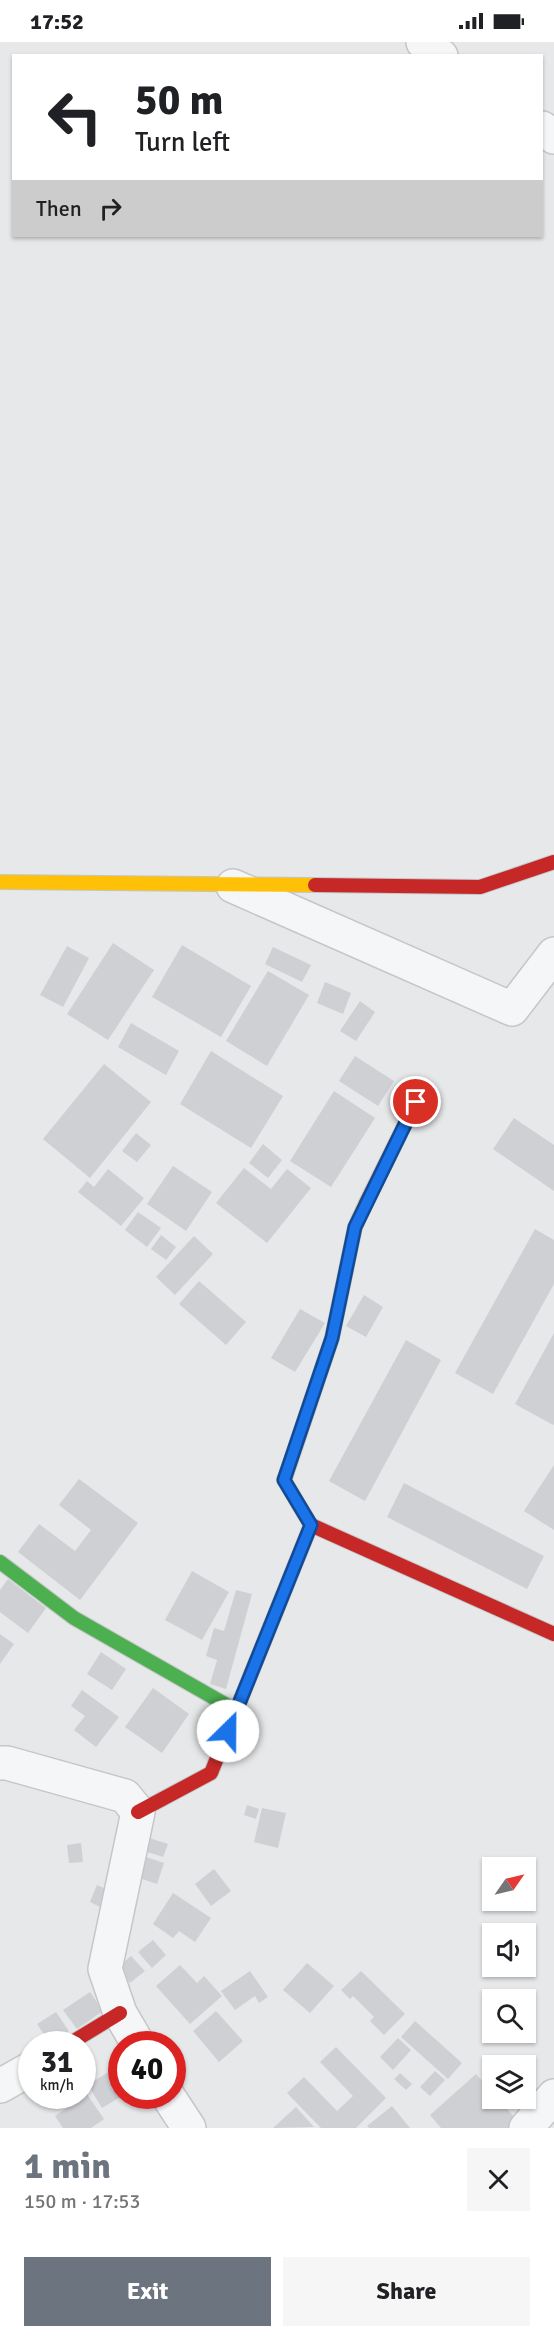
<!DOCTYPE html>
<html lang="en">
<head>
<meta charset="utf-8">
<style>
	:root { --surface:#fff; --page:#f6f6f6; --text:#202124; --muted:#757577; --accent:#6c747f }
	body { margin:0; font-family:Signika,sans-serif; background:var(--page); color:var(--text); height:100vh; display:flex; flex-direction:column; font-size:22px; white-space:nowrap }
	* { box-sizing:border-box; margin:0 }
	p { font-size:20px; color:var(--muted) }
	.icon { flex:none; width:33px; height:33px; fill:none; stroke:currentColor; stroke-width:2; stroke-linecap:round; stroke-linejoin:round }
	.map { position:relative; height:2086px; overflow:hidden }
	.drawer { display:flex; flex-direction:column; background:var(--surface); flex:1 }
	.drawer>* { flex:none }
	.top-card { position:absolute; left:12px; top:12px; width:531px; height:183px; border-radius:0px; box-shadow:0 2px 4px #0004; background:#fff; color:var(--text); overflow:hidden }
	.needle { width:39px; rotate:56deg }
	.controls { position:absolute; left:482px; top:1815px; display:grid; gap:12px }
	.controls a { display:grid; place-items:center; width:54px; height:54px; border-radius:0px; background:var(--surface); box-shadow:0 2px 4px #0004; font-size:30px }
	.speed { position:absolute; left:18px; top:1989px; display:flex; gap:12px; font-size:30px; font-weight:700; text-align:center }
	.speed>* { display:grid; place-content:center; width:78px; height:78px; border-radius:50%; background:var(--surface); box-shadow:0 2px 4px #0004; line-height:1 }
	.speed small { font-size:15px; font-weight:400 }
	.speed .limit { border:9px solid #d22; background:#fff; color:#111 }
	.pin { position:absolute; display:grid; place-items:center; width:51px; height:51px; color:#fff; margin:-26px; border:3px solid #fff; border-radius:50%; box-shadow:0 2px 6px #0007 }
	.me { position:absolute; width:66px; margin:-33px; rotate:23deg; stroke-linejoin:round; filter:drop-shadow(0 0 4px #0008) }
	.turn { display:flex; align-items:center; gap:21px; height:126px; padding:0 24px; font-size:27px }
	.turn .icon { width:78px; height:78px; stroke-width:2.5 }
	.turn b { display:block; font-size:42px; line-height:51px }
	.then { display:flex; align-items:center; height:57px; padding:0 24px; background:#0003; gap:12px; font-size:22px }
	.round { display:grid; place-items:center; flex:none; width:63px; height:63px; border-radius:0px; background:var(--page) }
	.overview { display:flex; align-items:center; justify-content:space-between; height:102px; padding:0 24px }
	h1 { font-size:36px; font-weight:700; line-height:45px; color:var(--accent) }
	.button { display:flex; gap:12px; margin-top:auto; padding:12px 24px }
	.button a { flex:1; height:69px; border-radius:0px; background:var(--accent); color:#fff; font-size:24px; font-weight:700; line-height:69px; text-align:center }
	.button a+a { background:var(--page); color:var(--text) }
	.status { display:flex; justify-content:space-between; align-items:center; height:42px; padding:0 30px; background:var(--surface); direction:ltr }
	.status svg { height:16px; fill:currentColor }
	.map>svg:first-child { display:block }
	.building { fill:#ced0d3 }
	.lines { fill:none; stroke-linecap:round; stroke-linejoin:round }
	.street-casing { stroke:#c4c6c8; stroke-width:36 }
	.fast-casing { stroke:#c4c6c8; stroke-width:16 }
	.slow-casing { stroke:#c4c6c8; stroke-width:16 }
	.jam-casing { stroke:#c4c6c8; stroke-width:16 }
	.street { stroke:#f5f6f7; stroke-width:33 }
	.fast { stroke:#4caf50; stroke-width:14 }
	.slow { stroke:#ffc107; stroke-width:14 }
	.jam { stroke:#c62828; stroke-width:14 }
	.route-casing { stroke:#114b97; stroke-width:15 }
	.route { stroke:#1a73e8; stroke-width:10 }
</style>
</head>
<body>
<div class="status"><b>17:52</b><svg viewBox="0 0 49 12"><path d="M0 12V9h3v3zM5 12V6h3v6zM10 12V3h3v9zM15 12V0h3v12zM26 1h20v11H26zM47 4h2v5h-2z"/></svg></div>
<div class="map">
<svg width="554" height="2086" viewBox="0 0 554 2086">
	<rect width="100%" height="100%" fill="#e6e8ea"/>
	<g class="building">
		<path d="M113,901L154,928L108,998L67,972Z"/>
		<path d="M182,903L251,944L221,995L152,955Z"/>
		<path d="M67,904L89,916L63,965L40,953Z"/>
		<path d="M273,905L311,923L302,940L265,922Z"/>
		<path d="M268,929L309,953L267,1024L226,999Z"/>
		<path d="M325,940L351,951L343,972L317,961Z"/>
		<path d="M360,959L375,970L356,999L340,989Z"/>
		<path d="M131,981L179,1009L166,1033L118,1005Z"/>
		<path d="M211,1009L283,1054L251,1106L180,1062Z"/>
		<path d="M355,1014L394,1039L378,1064L339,1039Z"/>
		<path d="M104,1022L151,1060L90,1136L43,1097Z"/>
		<path d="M334,1049L375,1076L331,1145L290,1119Z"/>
		<path d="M514,1076L554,1103V1149L493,1107Z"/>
		<path d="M136,1091L151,1103L137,1120L122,1109Z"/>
		<path d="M263,1102L282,1118L268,1136L249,1121Z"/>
		<path d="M173,1124L212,1150L186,1189L147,1162Z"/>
		<path d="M244,1126L271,1147L287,1127L311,1146L267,1201L216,1161Z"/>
		<path d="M108,1127L144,1156L121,1184L78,1150L87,1139L94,1145Z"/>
		<path d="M138,1170L161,1186L147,1205L125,1188Z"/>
		<path d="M535,1187L554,1198V1242L493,1352L455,1331Z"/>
		<path d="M161,1193L176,1205L166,1218L151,1207Z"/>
		<path d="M194,1194L213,1212L175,1253L156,1235Z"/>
		<path d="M199,1239L246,1280L226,1303L179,1262Z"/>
		<path d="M364,1253L383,1265L366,1295L346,1284Z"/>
		<path d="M300,1267L325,1281L295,1330L271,1316Z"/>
		<path d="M554,1291V1382L553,1383L515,1362Z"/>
		<path d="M406,1298L441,1318L365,1459L329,1439Z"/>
		<path d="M554,1423V1488L524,1469Z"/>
		<path d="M79,1437L138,1481L80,1558L18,1510L39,1482L75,1509L91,1488L59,1463Z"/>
		<path d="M404,1441L544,1514L527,1547L387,1475Z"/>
		<path d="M192,1529L229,1550L202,1598L165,1578Z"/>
		<path d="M8,1537L46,1566L28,1591L0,1570V1548Z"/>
		<path d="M236,1548L252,1552L226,1647L210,1642L217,1618L206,1614L214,1586L224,1589Z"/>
		<path d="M0,1592L14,1602L0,1622Z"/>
		<path d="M101,1610L126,1627L112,1648L87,1632Z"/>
		<path d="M153,1646L189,1672L162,1711L125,1685Z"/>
		<path d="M82,1648L119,1675L96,1705L74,1688L85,1674L71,1664Z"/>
		<path d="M247,1763L259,1767L256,1777L244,1773Z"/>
		<path d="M262,1766L286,1771L278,1806L254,1800Z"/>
		<path d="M143,1794L168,1802L163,1815L138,1807Z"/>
		<path d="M81,1801L83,1820L69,1821L67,1803Z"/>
		<path d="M137,1812L164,1821L157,1842L130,1833Z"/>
		<path d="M214,1827L231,1849L211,1864L195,1842Z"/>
		<path d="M97,1843L115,1851L108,1869L90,1860Z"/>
		<path d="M173,1851L211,1876L195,1900L179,1889L173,1896L153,1882Z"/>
		<path d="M153,1898L166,1913L152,1926L138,1910Z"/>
		<path d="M131,1914L145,1929L130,1941L117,1926Z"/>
		<path d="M307,1921L334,1944L310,1971L283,1948Z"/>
		<path d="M180,1923L197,1941L204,1934L222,1954L190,1982L156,1944Z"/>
		<path d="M250,1929L268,1955L259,1961L255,1954L235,1968L221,1949Z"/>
		<path d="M361,1929L405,1972L384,1993L370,1979L374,1975L353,1954L350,1957L341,1948Z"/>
		<path d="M90,1950L103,1969L77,1987L63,1968Z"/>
		<path d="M216,1969L243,1999L219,2020L193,1989Z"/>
		<path d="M56,1970L69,1989L50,2002L37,1982Z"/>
		<path d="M415,1979L462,2021L448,2037L401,1995Z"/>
		<path d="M398,1996L411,2008L393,2028L380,2015Z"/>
		<path d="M336,2005L386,2056L356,2086H321L287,2051L304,2035L337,2069L353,2054L320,2020Z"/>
		<path d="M110,2029L122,2048V2054L102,2066L88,2043Z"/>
		<path d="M435,2029L445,2038L430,2054L420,2045Z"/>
		<path d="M400,2031L412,2042L406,2048L394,2037Z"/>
		<path d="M476,2032L492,2050V2056H498L519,2081L513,2086H441L430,2073Z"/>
		<path d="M82,2045L104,2077L91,2086H63L55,2074L77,2059L74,2054H82Z"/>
		<path d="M392,2064L410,2086H369L367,2084Z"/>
		<path d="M296,2065L314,2085L273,2086Z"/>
	</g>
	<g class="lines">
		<defs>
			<g id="street">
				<path d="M423,0L441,14"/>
				<path d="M542,86L554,95"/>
				<path d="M233,844L512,967L554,912"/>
				<path d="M0,1721H7L125,1754L138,1770L105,1927L120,1971L138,2002"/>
				<path d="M0,2044L32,2026"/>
				<path d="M168,2054L189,2086"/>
				<path d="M526,2086L554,2054"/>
			</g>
			<path id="fast" d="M0,1520L74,1576L237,1669"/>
			<g id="slow">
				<path d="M0,840L315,843"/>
				<path d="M286,1433L332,1296L355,1185L366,1161"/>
			</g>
			<g id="jam">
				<path d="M315,843L480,845L554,820"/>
				<path d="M366,1161L416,1060"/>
				<path d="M311,1483L554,1592"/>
				<path d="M138,1770L211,1731L311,1483L284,1438L286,1433"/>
				<path d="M69,2002L120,1971"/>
			</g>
		</defs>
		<use href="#street" class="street-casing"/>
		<use href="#fast" class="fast-casing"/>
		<use href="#slow" class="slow-casing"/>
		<use href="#jam" class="jam-casing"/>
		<use href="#street" class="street"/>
		<use href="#fast" class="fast"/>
		<use href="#slow" class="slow"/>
		<use href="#jam" class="jam"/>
	</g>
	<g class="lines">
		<defs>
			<path id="route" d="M228,1689L311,1483L284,1438L332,1296L355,1185L416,1060"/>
		</defs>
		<use href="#route" class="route-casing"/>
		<use href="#route" class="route"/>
	</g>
</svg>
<div class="controls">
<a><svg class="needle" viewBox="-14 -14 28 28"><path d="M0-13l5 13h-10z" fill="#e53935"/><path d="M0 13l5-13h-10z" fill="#757577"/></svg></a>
<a><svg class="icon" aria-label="sound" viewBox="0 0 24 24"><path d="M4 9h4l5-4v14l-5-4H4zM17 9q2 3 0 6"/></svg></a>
<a><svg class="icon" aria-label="search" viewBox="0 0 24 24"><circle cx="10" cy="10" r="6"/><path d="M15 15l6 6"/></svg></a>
<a><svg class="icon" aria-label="layers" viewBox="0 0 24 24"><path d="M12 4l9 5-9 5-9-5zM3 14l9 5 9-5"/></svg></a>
</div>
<div class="speed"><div>31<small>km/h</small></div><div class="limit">40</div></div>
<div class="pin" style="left:416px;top:1060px;background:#d93025"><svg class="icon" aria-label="arrive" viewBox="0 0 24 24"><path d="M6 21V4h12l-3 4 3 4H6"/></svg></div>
<svg class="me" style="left:228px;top:1689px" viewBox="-20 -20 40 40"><circle r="19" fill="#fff"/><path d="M0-13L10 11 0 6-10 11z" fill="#1a73e8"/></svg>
<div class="top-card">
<div class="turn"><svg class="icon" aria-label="left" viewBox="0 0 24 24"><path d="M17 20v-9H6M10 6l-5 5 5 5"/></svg><div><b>50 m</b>Turn left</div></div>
<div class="then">Then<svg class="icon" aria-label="right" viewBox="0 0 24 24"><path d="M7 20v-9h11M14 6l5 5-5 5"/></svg></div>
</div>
</div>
<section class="drawer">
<div class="overview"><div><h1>1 min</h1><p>150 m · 17:53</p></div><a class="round"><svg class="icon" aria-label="close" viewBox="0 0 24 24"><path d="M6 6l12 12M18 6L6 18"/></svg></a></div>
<div class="button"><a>Exit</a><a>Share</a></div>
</section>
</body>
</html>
